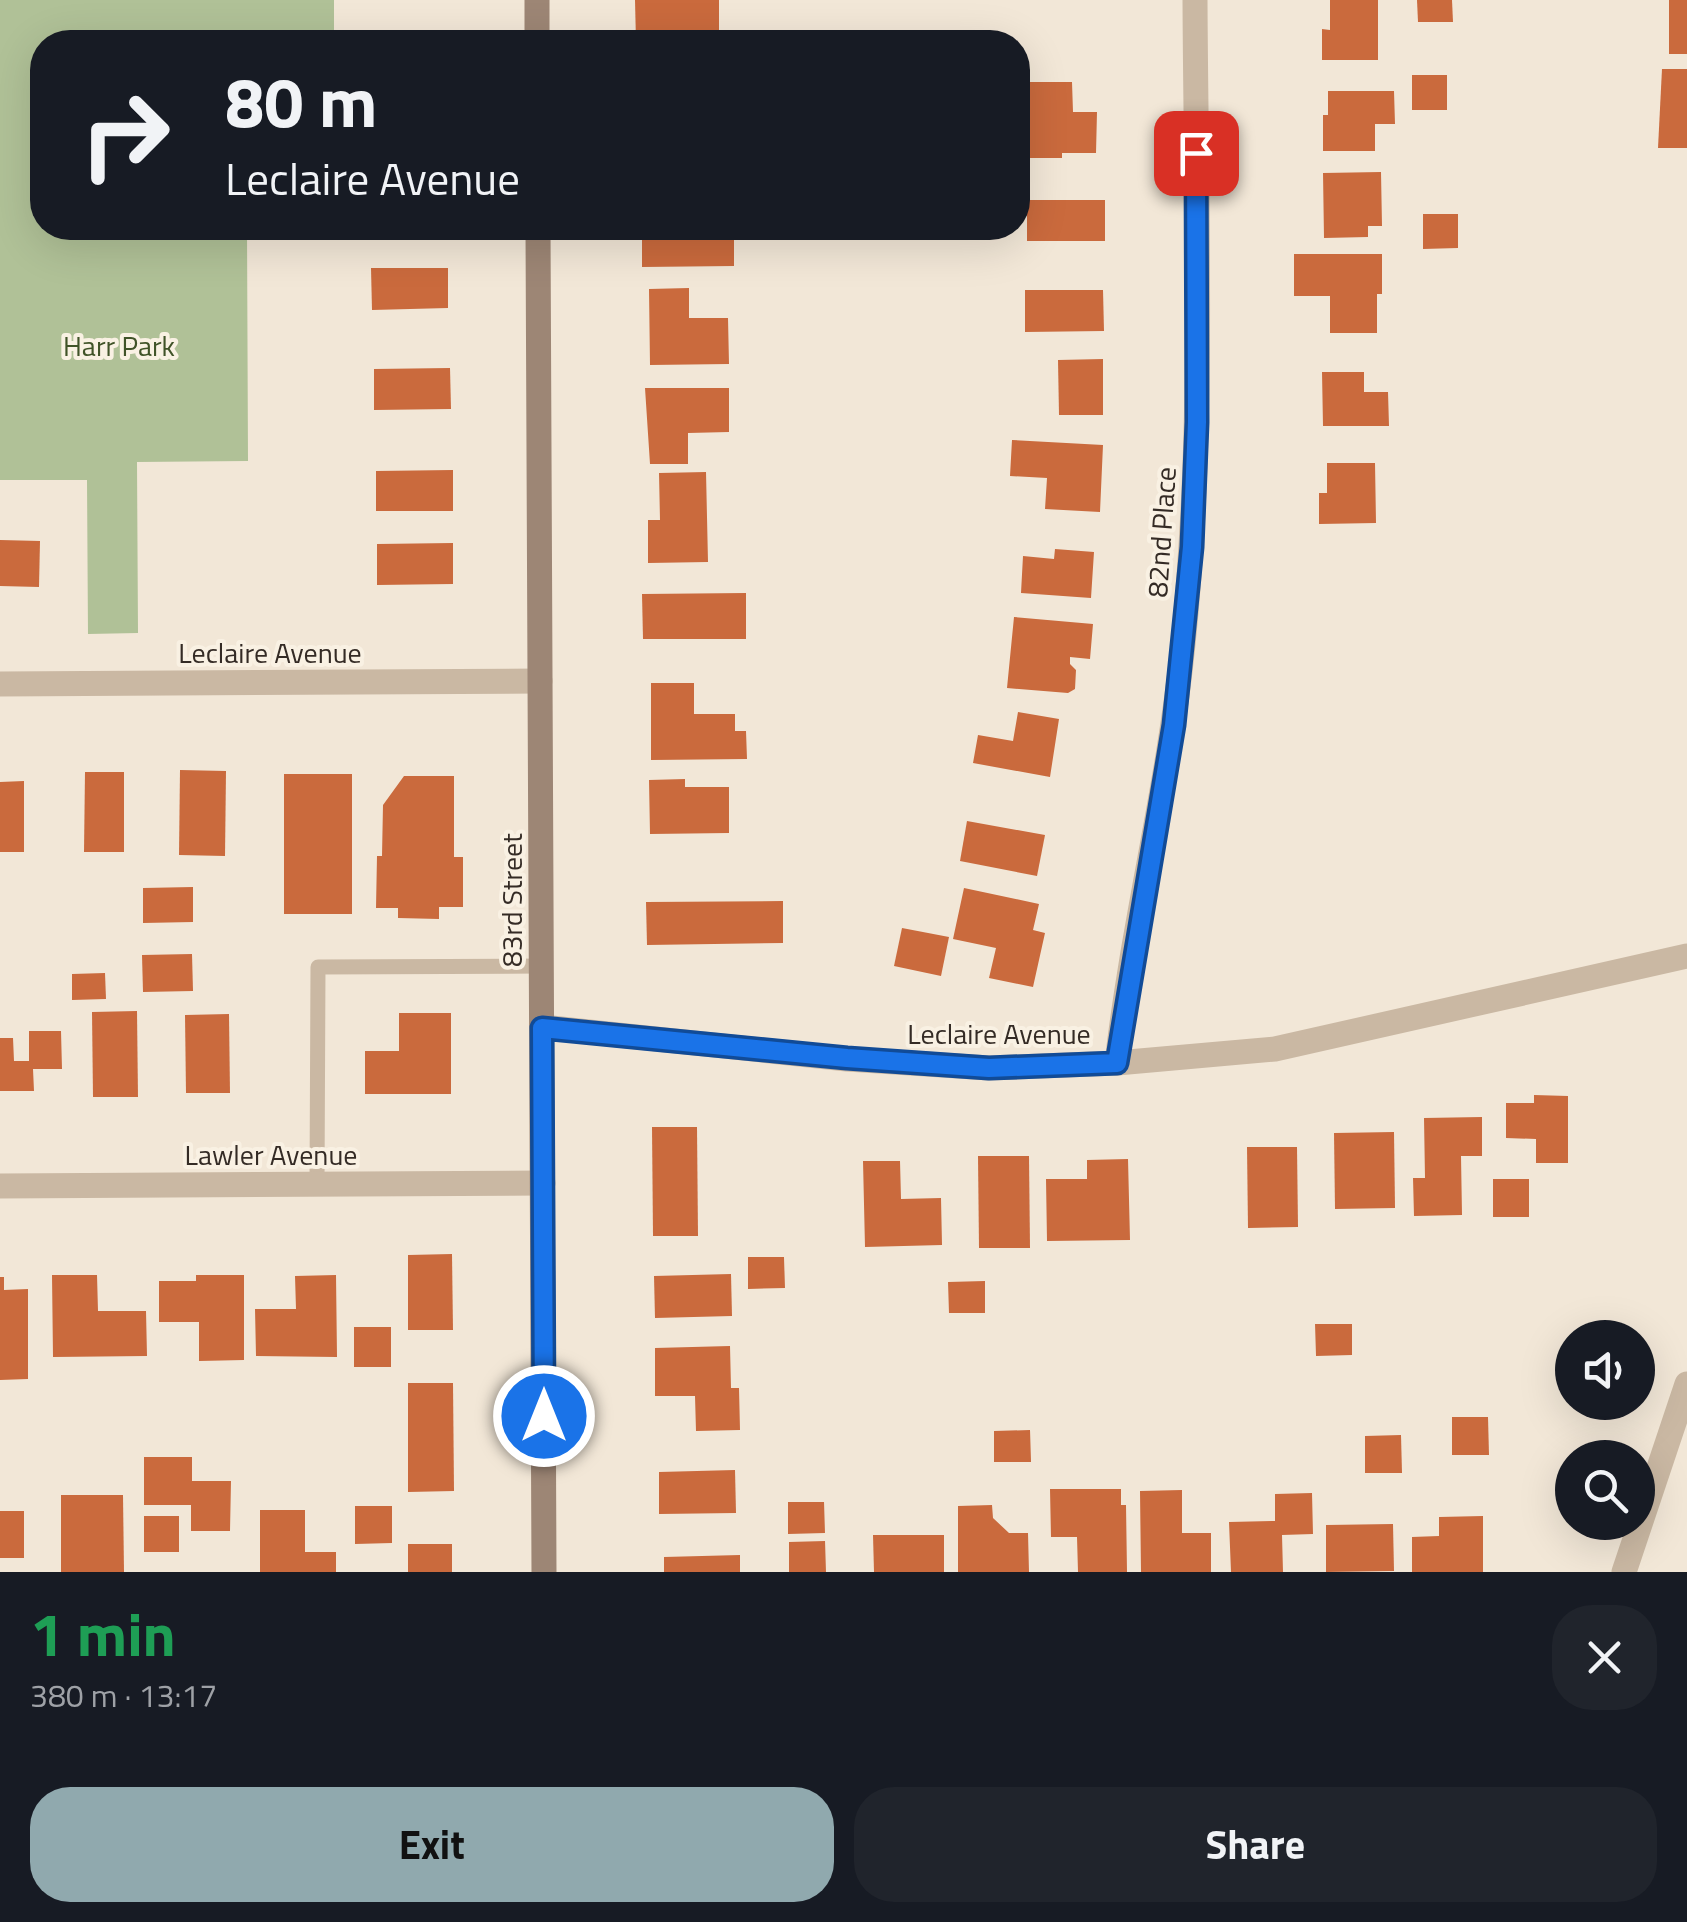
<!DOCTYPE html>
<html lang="en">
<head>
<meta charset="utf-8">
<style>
	:root { --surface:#171b24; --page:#20242c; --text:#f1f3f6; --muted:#9ea1a6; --accent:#90a9ae }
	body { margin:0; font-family:"Titillium Web",sans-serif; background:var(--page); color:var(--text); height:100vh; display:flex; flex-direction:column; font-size:38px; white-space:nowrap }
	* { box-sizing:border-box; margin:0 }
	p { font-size:32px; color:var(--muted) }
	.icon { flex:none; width:55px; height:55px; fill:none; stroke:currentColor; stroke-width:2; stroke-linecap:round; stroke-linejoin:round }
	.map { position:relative; height:1572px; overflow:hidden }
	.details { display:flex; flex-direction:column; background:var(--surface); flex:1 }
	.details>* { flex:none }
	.top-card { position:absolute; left:30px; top:30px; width:1000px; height:210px; border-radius:40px; box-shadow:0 10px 40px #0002; background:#171b24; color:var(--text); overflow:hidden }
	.buttons { position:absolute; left:1555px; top:1320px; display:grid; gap:20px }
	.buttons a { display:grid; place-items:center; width:100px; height:100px; border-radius:50%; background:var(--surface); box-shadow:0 10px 40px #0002; font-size:50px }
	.pin { position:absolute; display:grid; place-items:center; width:85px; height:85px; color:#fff; margin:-42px; border-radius:20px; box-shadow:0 5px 15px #0006 }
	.me { position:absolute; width:110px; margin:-55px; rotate:0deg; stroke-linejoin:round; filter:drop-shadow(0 0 8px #0008) }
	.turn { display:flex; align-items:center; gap:35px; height:210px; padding:0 30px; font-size:45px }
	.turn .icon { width:130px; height:130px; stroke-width:2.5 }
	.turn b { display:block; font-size:70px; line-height:85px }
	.round { display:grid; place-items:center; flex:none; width:105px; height:105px; border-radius:40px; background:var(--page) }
	.headline { display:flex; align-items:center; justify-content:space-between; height:170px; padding:0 30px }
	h1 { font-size:60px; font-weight:700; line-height:75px; color:#1e9e55 }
	.button { display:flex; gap:20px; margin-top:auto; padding:20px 30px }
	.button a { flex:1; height:115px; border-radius:40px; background:var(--accent); color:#111; font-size:40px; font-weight:700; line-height:115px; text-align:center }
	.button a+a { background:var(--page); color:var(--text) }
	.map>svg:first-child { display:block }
	.green { fill:#b0c197 }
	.building { fill:#ca6a3d }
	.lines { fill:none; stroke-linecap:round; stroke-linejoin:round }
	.lane { stroke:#cab8a3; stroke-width:15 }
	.street { stroke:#cab8a3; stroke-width:25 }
	.secondary { stroke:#9d8675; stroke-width:25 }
	.route-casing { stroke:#114b97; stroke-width:25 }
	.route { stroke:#1a73e8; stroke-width:18 }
	.labels { text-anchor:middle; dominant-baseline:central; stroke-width:8; stroke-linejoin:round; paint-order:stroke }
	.park-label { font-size:28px; fill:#405328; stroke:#f9f1e3 }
	.street-label { font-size:28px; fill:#342b25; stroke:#f9f1e3 }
</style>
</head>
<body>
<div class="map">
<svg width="1687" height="1572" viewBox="0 0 1687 1572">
	<rect width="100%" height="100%" fill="#f2e7d7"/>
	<path class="green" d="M0,0H334V42H42V228H247L248,461L137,462L138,633L88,634L87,480H0Z"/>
	<g class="building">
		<path d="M635,0H719V42H636Z"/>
		<path d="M1330,0H1378V60H1322V29L1330,30Z"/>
		<path d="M1417,0H1452L1453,22H1418Z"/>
		<rect x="1669" y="0" width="18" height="54"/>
		<path d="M773,30V42H734V31Z"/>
		<path d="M1662,69H1687V148H1658Z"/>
		<rect x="1412" y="75" width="35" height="35"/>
		<path d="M1019,82H1072L1073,112H1097L1096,153H1062V158H1019Z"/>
		<path d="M1328,91H1394L1395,124H1375V151H1323V115H1328Z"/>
		<path d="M1381,172L1382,226H1368V237L1324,238L1323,173Z"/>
		<rect x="1027" y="200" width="78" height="41"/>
		<path d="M1423,214H1458V248L1423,249Z"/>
		<path d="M642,228H734V266L642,267Z"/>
		<path d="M1294,254H1382V294H1377V333H1330V296H1294Z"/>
		<path d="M371,268H448V308L372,310Z"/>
		<path d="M689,288V318H728L729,364L650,365L649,289Z"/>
		<path d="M1025,290H1103L1104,331L1025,332Z"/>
		<path d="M1103,359V415H1059L1058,360Z"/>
		<path d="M450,368L451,409L374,410V369Z"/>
		<path d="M1322,372H1364V392H1388L1389,426H1323Z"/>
		<path d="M645,388H729V432L688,433V464H650Z"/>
		<path d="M1012,440L1103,445L1100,512L1045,509L1047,478L1010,476Z"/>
		<path d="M1327,463H1375L1376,523L1319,524V493H1327Z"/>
		<path d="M453,470V511H376V471Z"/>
		<path d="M706,472L708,562L648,563V520H660L659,473Z"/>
		<path d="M0,540L40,541L39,587L0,586Z"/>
		<path d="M453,543V584L377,585V544Z"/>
		<path d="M1055,549L1094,552L1091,598L1021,593L1023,556L1054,559Z"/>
		<path d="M746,593V639H643L642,594Z"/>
		<path d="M1014,617L1093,624L1090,659L1070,657V664L1076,670L1075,689L1068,693L1007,688Z"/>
		<path d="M651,683H694V714H735V731H746L747,759L651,760Z"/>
		<path d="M1018,712L1059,719L1050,777L973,763L978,735L1013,741Z"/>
		<path d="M180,770L226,771L225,856L179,855Z"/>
		<path d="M85,772H124V852H84Z"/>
		<rect x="284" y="774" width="68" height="140"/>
		<path d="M404,776H454V857H463V907H439V919L398,918V908H376L377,856H382L383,805Z"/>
		<path d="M685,779V787H729V833L650,834L649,780Z"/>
		<path d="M24,781V852H0V782Z"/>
		<path d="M967,821L1045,835L1037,876L960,861Z"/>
		<path d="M193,887V922L143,923V888Z"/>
		<path d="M964,888L1039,904L1033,930L1045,933L1033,987L989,978L996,948L953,939Z"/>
		<path d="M783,901V943L647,945L646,902Z"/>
		<path d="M902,928L949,937L941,976L894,966Z"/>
		<path d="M192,954L193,991L143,992L142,955Z"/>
		<path d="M105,973L106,999L72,1000V974Z"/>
		<path d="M137,1011L138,1097H93L92,1012Z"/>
		<path d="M399,1013H451V1094H365V1051H399Z"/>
		<path d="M229,1014L230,1093H186L185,1015Z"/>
		<path d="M29,1031H61L62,1069H33L34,1091H0V1038H13L14,1061H29Z"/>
		<path d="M1534,1095L1568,1096V1163H1536V1139L1506,1138V1103H1534Z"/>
		<path d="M1482,1117V1156H1461L1462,1215L1414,1216L1413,1178H1425L1424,1118Z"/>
		<path d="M652,1127H697L698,1236H653Z"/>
		<path d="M1394,1132L1395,1208L1335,1209L1334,1133Z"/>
		<path d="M1247,1147H1297L1298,1227L1248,1228Z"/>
		<path d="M978,1156H1029L1030,1248H979Z"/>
		<path d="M1128,1159L1130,1240L1047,1241L1046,1179H1087V1160Z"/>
		<path d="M863,1161H900L901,1199L941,1198L942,1245L865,1247Z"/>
		<rect x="1493" y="1179" width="36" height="38"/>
		<path d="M452,1254L453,1330H408V1255Z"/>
		<path d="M748,1257H784L785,1288L748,1289Z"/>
		<path d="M731,1274L732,1316L655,1318L654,1276Z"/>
		<path d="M52,1275H97L98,1311H146L147,1356L53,1357Z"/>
		<path d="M196,1275H244V1360L199,1361V1322H159V1281H196Z"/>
		<path d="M336,1275L337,1357L256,1356L255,1309H296L295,1276Z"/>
		<path d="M0,1277H4V1290L28,1289V1379L0,1380Z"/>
		<path d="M985,1281V1313H949L948,1282Z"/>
		<path d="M1315,1324H1352V1355L1316,1356Z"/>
		<rect x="354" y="1327" width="37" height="40"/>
		<path d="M730,1346L731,1388H739L740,1430L696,1431L695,1396H655V1348Z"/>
		<path d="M408,1383H453L454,1491L408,1492Z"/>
		<path d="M1452,1417H1488L1489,1455H1452Z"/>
		<path d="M1030,1430L1031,1462H994V1431Z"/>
		<path d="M1401,1435L1402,1473H1365V1436Z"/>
		<path d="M144,1457H192V1481H231L230,1531H191V1505H144Z"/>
		<path d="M735,1470L736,1513L659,1514V1472Z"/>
		<path d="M1050,1489H1121V1505H1126L1127,1572H1078L1077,1537H1051Z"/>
		<path d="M1182,1490V1533H1211V1572H1141L1140,1491Z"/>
		<path d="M1312,1493L1313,1534L1282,1535L1283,1572H1231L1229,1522L1275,1521V1494Z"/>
		<path d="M61,1495H123L124,1572H61Z"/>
		<path d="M788,1502H824L825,1533L788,1534Z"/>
		<path d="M992,1505L993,1518L1009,1533H1028L1029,1572H958V1506Z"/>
		<path d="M355,1506H392V1543L355,1544Z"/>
		<path d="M260,1510H305V1552H336V1572H260Z"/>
		<rect x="0" y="1511" width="24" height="47"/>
		<rect x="144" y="1516" width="35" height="36"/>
		<path d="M1483,1516V1572H1412V1537L1439,1536V1517Z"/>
		<path d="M1393,1524L1394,1571L1326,1572V1525Z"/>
		<path d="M873,1535H944V1572H874Z"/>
		<path d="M825,1541L826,1572H789V1542Z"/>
		<rect x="408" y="1544" width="44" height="28"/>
		<path d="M740,1555V1572H664V1557Z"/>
	</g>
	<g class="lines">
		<path class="lane" d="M317,1184L318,967L542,966"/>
		<g class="street">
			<path d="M0,684L540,681"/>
			<path d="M542,1027L847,1059L989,1068L1117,1063L1275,1049L1687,956"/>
			<path d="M1117,1063C1133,922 1169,785 1183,644C1205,430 1196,214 1195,0"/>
			<path d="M0,1186L543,1183"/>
			<path d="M1624,1572L1687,1384"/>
		</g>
		<g class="secondary">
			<path d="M537,0V42"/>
			<path d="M538,228L544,1572"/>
		</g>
	</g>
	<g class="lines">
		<defs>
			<path id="route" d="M544,1416L542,1028L847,1058L989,1068L1117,1063L1174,725L1192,547L1197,422L1196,153"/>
		</defs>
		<use href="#route" class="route-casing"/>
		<use href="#route" class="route"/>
	</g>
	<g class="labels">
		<g class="park-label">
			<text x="119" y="345">Harr Park</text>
		</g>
		<g class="street-label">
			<text transform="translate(1161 532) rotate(-86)">82nd Place</text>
			<text x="270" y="652">Leclaire Avenue</text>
			<text transform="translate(511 900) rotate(-90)">83rd Street</text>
			<text x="999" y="1033">Leclaire Avenue</text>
			<text x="271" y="1154">Lawler Avenue</text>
		</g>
	</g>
</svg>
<div class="buttons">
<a><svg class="icon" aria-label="sound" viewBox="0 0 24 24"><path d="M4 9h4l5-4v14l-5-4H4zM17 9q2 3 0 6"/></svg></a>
<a><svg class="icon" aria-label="search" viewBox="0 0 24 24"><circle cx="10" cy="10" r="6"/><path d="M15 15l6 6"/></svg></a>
</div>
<div class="pin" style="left:1196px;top:153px;background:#d93025"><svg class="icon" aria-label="arrive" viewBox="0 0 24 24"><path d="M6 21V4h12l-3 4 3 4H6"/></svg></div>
<svg class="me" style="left:544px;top:1416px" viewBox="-20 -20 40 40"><circle r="17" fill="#1a73e8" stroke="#fff" stroke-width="3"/><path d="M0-11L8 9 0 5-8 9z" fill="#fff"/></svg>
<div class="top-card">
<div class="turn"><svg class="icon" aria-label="right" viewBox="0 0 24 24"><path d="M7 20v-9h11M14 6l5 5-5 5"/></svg><div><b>80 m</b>Leclaire Avenue</div></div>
</div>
</div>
<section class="details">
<div class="headline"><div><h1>1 min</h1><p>380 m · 13:17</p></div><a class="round"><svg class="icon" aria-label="close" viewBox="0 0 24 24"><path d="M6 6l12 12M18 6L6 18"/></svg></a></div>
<div class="button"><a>Exit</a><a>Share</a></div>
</section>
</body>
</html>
